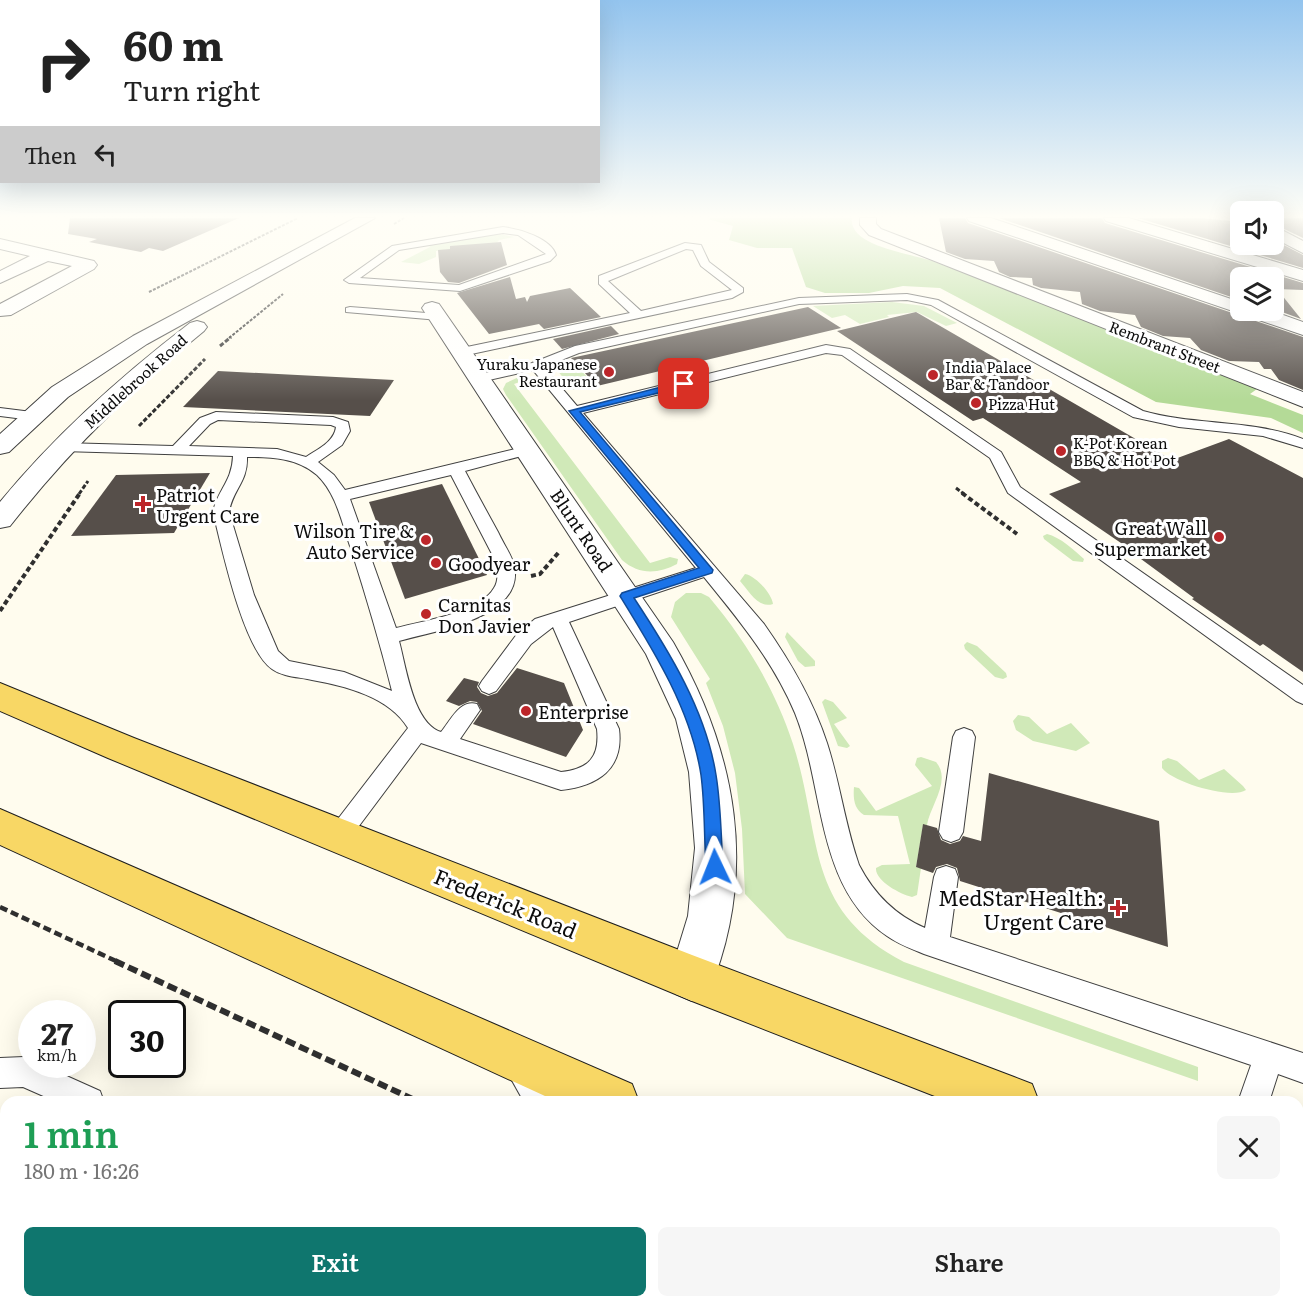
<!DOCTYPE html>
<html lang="en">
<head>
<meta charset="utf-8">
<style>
	:root { --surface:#fff; --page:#f6f6f6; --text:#222; --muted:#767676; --accent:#0f766e }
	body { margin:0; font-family:Literata,serif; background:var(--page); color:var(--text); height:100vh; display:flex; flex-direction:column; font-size:22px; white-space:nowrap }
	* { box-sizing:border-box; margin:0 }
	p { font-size:20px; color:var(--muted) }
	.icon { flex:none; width:33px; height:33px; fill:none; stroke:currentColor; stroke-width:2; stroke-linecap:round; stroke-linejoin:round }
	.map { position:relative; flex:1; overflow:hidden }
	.sheet { position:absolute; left:0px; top:1096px; width:1304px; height:212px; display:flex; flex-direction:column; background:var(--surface); border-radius:18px 18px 0 0; box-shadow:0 6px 24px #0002 }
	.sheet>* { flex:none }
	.banner { position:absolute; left:0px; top:0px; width:600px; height:183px; box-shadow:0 6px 24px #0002; background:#fff; color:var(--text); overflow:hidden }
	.controls { position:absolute; left:1230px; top:201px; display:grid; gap:12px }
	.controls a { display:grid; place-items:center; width:54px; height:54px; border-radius:9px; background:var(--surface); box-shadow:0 6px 24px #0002; font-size:30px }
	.speed { position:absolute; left:18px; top:1000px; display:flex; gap:12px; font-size:30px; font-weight:700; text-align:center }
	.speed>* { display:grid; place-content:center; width:78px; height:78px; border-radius:50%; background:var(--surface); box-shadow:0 6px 24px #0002; line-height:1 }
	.speed small { font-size:15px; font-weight:400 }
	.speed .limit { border:3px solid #111; border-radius:9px; background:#fff; color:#111 }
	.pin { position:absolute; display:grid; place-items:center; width:51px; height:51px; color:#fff; margin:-26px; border-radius:12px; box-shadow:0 3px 9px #0006 }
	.me { position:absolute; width:66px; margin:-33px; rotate:358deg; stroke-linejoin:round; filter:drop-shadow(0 0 4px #0008) }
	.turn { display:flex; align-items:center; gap:21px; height:126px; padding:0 24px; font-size:27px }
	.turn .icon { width:78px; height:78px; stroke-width:2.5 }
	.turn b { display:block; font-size:42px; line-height:51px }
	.then { display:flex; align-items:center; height:57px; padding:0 24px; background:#0003; gap:12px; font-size:22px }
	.round { display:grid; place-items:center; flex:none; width:63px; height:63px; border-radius:9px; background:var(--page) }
	.summary { display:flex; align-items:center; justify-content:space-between; height:102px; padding:0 24px }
	h1 { font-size:36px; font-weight:600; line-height:45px; color:#1e9e55 }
	.button { display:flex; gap:12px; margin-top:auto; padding:12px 24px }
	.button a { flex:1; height:69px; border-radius:9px; background:var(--accent); color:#fff; font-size:24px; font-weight:600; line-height:69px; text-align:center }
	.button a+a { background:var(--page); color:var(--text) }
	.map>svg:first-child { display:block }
	.green { fill:#d0e9b8 }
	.forest { fill:#b4da97 }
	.building { fill:#564f4a }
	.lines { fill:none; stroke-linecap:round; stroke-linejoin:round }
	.service-casing { stroke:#404040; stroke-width:2 }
	.minor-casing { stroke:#404040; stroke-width:2 }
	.tertiary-casing { stroke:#404040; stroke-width:2 }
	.primary-casing { stroke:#1e1e1e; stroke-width:2 }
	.path-far4 { stroke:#2f2f2f; stroke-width:2; stroke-dasharray:3 1.5; stroke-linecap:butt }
	.path-far3 { stroke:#2f2f2f; stroke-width:3; stroke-dasharray:4.5 2; stroke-linecap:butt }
	.path-far2 { stroke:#2f2f2f; stroke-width:4; stroke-dasharray:5 3; stroke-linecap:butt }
	.path-far1 { stroke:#2f2f2f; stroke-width:4.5; stroke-dasharray:8 4; stroke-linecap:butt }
	.path { stroke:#2f2f2f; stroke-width:6; stroke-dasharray:10 4.5; stroke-linecap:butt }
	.service { fill:#fff; fill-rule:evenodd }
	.minor { fill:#fff; fill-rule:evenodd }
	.tertiary { fill:#fff; fill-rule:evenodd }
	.primary { fill:#f8d765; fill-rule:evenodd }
	.route { fill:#1a73e8; stroke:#114b97; stroke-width:1.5 }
	.poi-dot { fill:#bd262a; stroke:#fff; stroke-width:2 }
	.labels { text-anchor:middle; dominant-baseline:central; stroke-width:6; stroke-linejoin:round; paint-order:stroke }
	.far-street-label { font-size:15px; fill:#0d0d0d; stroke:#fff }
	.far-poi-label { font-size:15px; fill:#0d0d0d; stroke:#fff; text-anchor:start }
	.poi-label { font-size:18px; fill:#0d0d0d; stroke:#fff; text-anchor:start }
	.street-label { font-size:18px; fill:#0d0d0d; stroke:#fff }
	.near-poi-label { font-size:21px; fill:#0d0d0d; stroke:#fff; text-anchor:end }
	.near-street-label { font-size:21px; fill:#0d0d0d; stroke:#fff }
</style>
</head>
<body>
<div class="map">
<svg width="1303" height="1307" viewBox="0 0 1303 1307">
	<rect width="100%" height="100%" fill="#fffcee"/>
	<g class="green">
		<path d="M500,234L514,237L499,240L496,244L436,251V257L419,264L401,262L430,247L429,245Z"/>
		<path d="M892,302L924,306L957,323L946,326L917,312L887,315L889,317L860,324L845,315L832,318L813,306Z"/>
		<path d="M570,359L594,384L573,390L557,370L561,363Z"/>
		<path d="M521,376L531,378L514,384L650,563L670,557L678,559L677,564C658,574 639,575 622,560L506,395L503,389L506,383Z"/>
		<path d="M1047,534C1060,537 1074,550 1084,559L1083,562L1073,561L1044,539L1043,536Z"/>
		<path d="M745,574C756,576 772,594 773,604C758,609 749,591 740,581Z"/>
		<path d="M686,593H701L709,597C746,641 775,689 793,744C823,837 803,909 904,962L1198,1067V1081L787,938L745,894L742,829L735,773L723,726L706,683L710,679L671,617L675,602Z"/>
		<path d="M787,632L815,661V666L805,667L798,661L785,637Z"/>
		<path d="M967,642L977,646L1006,673L1007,677L1003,679L995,677L965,649L964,645Z"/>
		<path d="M825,699L833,702L847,718L834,724L850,746L847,748L838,746L822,702Z"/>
		<path d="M1018,715L1029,717L1047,734L1071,723L1090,743L1076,751L1033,741L1016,730L1013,721Z"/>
		<path d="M921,757L936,762C952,780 930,806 927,825H923L916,867L921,868L917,895L912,897C900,894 875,881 876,868L882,865L910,864L898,816L864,815C854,809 853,798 854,787L859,788L876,811L932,786L915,765L917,758Z"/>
		<path d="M1168,758L1177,761L1199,780L1224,769L1243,786L1246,790C1231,800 1172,782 1162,768V761Z"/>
	</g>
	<path class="forest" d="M711,218H852C848,247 915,254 935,262C1043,302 1150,346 1257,389L1250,394L1303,415V433L1271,418L1156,402L940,288L903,286L869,293H825L806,287L792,248H757L729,240L733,226L708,219Z"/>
	<g class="building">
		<path d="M70,218H239L163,251L149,248L141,252L89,242L97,239L68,234Z"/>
		<path d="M939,218H965L968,223L1303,337V390L1279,380L1271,369H1264L1259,362L1229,361L1201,350L1190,338L1163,336L1141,327L1135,315L1100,311L1082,304L1080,292L1041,288L1033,285L1032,278L1010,277L999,272L994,261L965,259L946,252Z"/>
		<path d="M999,218H1102L1105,223L1303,283V290L1277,289L1301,319L1274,309V278H1240V300Z"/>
		<path d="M1138,218H1202L1240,222V244H1274V240L1303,255V268Z"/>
		<path d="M1274,218H1303V238L1274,224Z"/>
		<path d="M501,242L507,265L459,283L448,282L440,272L438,250L450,249V246Z"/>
		<path d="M510,277L516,299L525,297L527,302L530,296L570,288L601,317L544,329L539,324L489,334L457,293Z"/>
		<path d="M808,307L841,328L597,386L571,358Z"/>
		<path d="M916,312L1172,460L1229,439L1303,478V672L1263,644L1260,646L1192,599L1194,598L1141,559L1143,558L1049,494L1081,482L983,418L973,421L837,331Z"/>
		<path d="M611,326L619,334L562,349L553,339Z"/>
		<path d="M218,371L394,380L370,416L183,407Z"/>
		<path d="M210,473L174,533L71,536L116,475Z"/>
		<path d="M442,484L487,575L405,599L369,502Z"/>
		<path d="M517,668L564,683L583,730L566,757L473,724L482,711L477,702L470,701L459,706L446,701L464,678L479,682L477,687L481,693L488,696L497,693Z"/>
		<path d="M989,773L1159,821L1168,947L960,881L957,868L947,864L936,867L933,873L916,867L923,824L937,828L941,840L950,844L960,841L963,836L981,841Z"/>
	</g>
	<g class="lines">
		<defs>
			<g id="service">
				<path d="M503,227C519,229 551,238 556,255L550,261L460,291L349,283L344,280L392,246ZM503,233L518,235L546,254L459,285L360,278L399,250Z"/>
				<path d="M685,243L701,245L709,262L743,288V292L732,298L462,356L456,352L462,348L630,313L599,284V276ZM686,249L693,250L701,266L732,290L641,311L608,281Z"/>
				<path d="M907,294L938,300L1143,411C1196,426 1251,419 1303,439V448L1263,436L1179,427L1133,417L931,305L907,300L799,304L579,353L544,367L577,406L826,345L850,349L1001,452L1020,487L1303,685V704L1296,701L1008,493L990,458L842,355L826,353L583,413L764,624C790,661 813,700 827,743C840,783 845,825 859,865C874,894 895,915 925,928L934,877L937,869L946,866L955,869L958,877L950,937L1303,1053V1083L1278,1074L1269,1102H1238L1251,1065L924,954C912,949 898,944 887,936C815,887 825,787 795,713C773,661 739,620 704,577L569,622L619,729C624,769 598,786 561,790L421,743L347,842L339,845L331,842L327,835L331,828L408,728C389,697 346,686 312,680C300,677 283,677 272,669C243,649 222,548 213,512C218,489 232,482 233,456L62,451L55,447L62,443L173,446L200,418L216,412L333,417L348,422L350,431L342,445L318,462L334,475L345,490L528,446L533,447L535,450L533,453L465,471C476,492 487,512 498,532C503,543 511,554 514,565C526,618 434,631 399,641C406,666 413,723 441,732C451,720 460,699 477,704L480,710L460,739L561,772C589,769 600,757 597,729L553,627L531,644L496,691L489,694L482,691L479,686L482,681L517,634L535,619L696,568L533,370L480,382L473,378L475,375L532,363L575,346L799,298ZM218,420L331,425L336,427C334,442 318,449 306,457L277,449L189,446L210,424ZM247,457C272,457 297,458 317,475C337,494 342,524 351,549C366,596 380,643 392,691L344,672L289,661L278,651L254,595L229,512C233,489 248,482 247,457ZM451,475L493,556C497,565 500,579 494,588C480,613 422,621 396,628L350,499Z"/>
				<path d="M350,307L439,314L445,317L439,320L346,312V308Z"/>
				<path d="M0,408L32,412L39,416L32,420L0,416Z"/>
				<path d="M964,728L972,731L975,737L963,832L959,839L951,842L943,839L939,832L953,737L956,731Z"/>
				<path d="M520,1053L530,1058L555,1102H524L505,1068L510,1058Z"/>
				<path d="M24,1057L32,1060V1065H42L100,1091L104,1102H57L23,1087L0,1088V1058Z"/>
				<path d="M441,1302H482L484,1307H443Z"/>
				<path d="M543,1302H612L610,1307H541Z"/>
			</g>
			<g id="minor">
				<path d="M860,218H876V224L881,229L1303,392V407L869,235L860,225Z"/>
				<path d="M967,218H991L1240,302V310H1269L1303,322V335L969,221Z"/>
				<path d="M1104,218H1129L1303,270V281L1106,221Z"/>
				<path d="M1274,226L1303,241V253L1274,238Z"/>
				<path d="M0,239L94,261L97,265L94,269L11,315L0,316V304L72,266L48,261L0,283V271L30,256L0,249Z"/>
				<path d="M432,302L439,304L673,642C737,753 759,873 708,994L692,1001L676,994L669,978L688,916L695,848L689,772L676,719L646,654L422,308L425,304Z"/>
			</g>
			<g id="tertiary">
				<path d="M355,218H375L147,344L68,397L9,452L0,454V434L52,387L133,336Z"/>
				<path d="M197,321L204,323L207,327L204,331C132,389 67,453 10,526L0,528V502C56,434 121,376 190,323Z"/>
			</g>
			<g id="primary">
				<path d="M0,683L134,738L692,955L1014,1077L1032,1084L1039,1102H950L692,1001L108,758L0,711Z"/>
				<path d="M0,809L632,1084L639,1102H558L0,845Z"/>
				<path d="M1298,1184L1303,1186V1243L1298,1240Z"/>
				<path d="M1029,1302H1096L1099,1307H1031Z"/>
			</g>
		</defs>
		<use href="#service" class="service-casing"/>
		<use href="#minor" class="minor-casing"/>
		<use href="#tertiary" class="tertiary-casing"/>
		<use href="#primary" class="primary-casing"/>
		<g class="path-far4">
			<path d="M394,224L404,218"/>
			<path d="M149,292L298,218"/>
			<path d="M229,338L283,294"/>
		</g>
		<g class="path-far3">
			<path d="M220,346L231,337"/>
			<path d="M139,426L205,359"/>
			<path d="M956,488L964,494"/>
			<path d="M79,494L88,481"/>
		</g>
		<g class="path-far2">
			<path d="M962,493L1017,534"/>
			<path d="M531,576L540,574L559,552"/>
			<path d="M0,611L80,493"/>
		</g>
		<path class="path-far1" d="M0,907L118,962"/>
		<g class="path">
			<path d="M115,961L419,1102"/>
			<path d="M842,1302L853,1307"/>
		</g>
		<use href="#service" class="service"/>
		<use href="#minor" class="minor"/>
		<use href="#tertiary" class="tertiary"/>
		<use href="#primary" class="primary"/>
	</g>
	<linearGradient id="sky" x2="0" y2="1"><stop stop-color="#93c4ee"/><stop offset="0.54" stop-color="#fffef7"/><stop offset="1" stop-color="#fffef7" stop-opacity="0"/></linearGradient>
	<rect width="1303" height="401" fill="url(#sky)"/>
	<path class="route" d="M684,381L689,384L687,386L580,412L713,570L712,573L634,598C669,651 706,711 716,775C721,805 721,837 723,867L721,872L715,875L709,872L706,867C704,837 705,805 701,775C691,710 654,651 620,596L622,593L699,568L569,411Z"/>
	<g class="poi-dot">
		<circle cx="609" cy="372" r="6"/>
		<circle cx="933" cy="375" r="6"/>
		<circle cx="976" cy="403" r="6"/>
		<circle cx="1061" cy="451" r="6"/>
		<path d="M140 495h6v6h6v6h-6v6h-6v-6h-6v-6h6z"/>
		<circle cx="1219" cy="537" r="6"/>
		<circle cx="426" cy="540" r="6"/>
		<circle cx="436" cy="563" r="6"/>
		<circle cx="426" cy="614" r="6"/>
		<circle cx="526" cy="711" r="6"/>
		<path d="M1115 899h6v6h6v6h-6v6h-6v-6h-6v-6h6z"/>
	</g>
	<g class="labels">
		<g class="far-street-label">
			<text transform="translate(1165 346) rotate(21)">Rembrant Street</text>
			<text transform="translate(135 381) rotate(-42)">Middlebrook Road</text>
		</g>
		<g class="far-poi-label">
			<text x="597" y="363" text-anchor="end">Yuraku Japanese<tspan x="597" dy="17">Restaurant</tspan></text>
			<text x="945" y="366">India Palace<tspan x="945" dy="17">Bar &amp; Tandoor</tspan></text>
			<text x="988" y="403">Pizza Hut</text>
			<text x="1073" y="442">K-Pot Korean<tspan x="1073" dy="17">BBQ &amp; Hot Pot</tspan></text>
		</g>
		<g class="poi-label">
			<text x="156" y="494">Patriot<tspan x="156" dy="21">Urgent Care</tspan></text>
			<text x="1207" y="527" text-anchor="end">Great Wall<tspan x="1207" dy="21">Supermarket</tspan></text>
			<text x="414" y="530" text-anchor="end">Wilson Tire &amp;<tspan x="414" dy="21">Auto Service</tspan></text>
			<text x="448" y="563">Goodyear</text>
			<text x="438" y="604">Carnitas<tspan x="438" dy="21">Don Javier</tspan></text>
			<text x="538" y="711">Enterprise</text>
		</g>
		<g class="street-label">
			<text transform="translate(582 530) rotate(56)">Blunt Road</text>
		</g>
		<g class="near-poi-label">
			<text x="1104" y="896">MedStar Health:<tspan x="1104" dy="24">Urgent Care</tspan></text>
		</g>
		<g class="near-street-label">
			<text transform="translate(506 902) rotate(22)">Frederick Road</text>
		</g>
	</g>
</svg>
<div class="controls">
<a><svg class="icon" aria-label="sound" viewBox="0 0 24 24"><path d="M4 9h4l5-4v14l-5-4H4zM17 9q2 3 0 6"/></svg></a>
<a><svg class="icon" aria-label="layers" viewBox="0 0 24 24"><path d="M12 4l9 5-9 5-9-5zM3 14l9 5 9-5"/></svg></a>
</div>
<div class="speed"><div>27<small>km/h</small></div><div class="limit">30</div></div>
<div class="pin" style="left:684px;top:384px;background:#d93025"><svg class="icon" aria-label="arrive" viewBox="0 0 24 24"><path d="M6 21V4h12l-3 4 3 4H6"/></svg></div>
<svg class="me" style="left:715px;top:867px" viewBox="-20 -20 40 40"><path d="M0-17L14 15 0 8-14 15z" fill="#1a73e8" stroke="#fff" stroke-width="4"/></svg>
<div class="banner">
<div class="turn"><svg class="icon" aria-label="right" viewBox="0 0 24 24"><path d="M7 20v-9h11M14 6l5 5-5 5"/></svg><div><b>60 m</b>Turn right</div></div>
<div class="then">Then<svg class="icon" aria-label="left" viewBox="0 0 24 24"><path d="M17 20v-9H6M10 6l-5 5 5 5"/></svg></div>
</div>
<section class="sheet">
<div class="summary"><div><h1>1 min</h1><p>180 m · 16:26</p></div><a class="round"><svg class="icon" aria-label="close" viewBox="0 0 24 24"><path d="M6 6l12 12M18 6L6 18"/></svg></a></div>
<div class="button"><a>Exit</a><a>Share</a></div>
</section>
</div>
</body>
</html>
